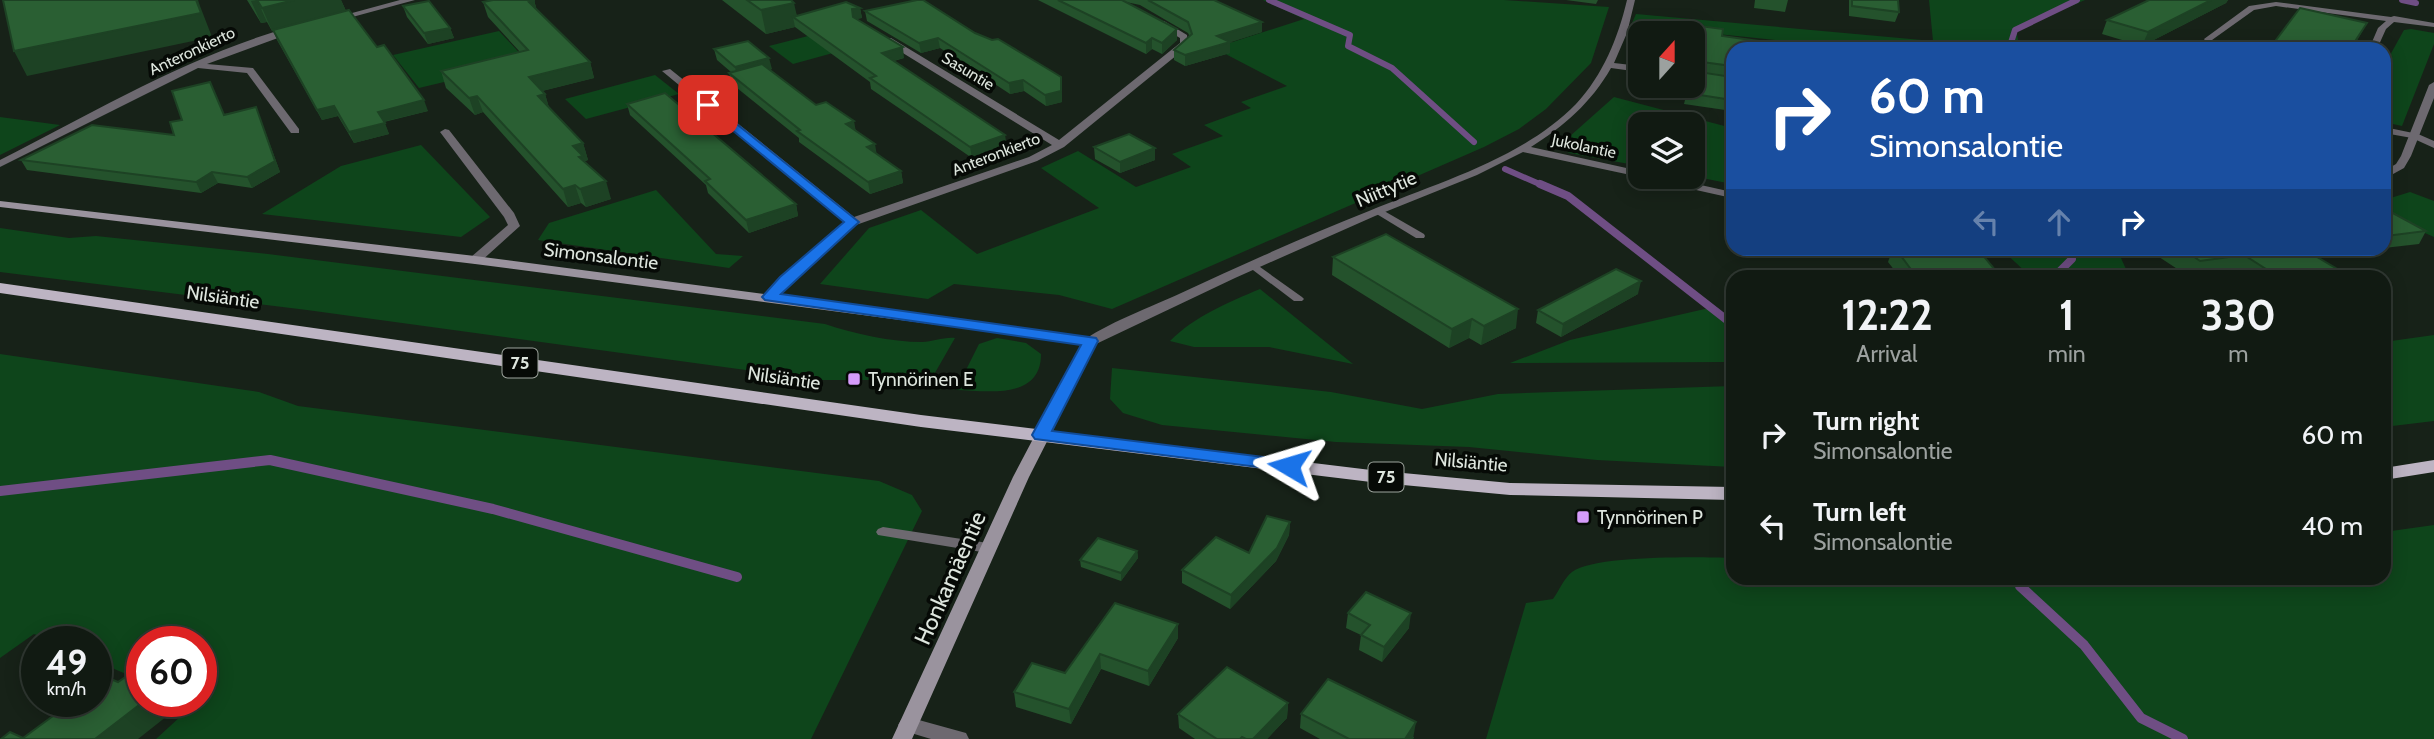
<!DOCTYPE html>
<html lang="en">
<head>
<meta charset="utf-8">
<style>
	:root { --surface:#111a12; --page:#1e2720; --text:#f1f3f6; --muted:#9ca19f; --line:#303832 }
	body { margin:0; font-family:Cabin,sans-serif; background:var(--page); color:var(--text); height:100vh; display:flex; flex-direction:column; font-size:26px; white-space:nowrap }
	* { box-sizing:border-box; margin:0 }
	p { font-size:23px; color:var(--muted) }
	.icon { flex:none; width:38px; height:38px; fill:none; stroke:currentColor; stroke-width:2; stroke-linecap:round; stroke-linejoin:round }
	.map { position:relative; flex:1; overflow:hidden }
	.drawer { position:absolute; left:1726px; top:270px; width:665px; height:315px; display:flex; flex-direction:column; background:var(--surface); border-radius:21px; box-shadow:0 4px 18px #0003,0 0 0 2px var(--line) }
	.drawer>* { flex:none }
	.hud { position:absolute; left:1726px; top:42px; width:665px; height:214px; border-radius:21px; box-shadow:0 4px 18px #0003,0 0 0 2px var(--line); background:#1a4fa0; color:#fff; overflow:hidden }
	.needle { width:46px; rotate:21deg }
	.buttons { position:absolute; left:1628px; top:21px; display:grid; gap:14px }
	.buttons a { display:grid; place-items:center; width:77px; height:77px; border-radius:14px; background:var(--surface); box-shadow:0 4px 18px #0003,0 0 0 2px var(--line); font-size:35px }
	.speed { position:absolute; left:21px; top:626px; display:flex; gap:14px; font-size:35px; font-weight:700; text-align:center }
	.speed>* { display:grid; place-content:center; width:91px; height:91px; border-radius:50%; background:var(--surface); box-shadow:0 4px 18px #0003,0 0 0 2px var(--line); line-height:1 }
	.speed small { font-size:18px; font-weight:400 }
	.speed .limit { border:10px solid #d22; background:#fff; color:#111 }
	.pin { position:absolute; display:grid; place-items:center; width:60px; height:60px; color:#fff; margin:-30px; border-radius:14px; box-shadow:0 4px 10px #0006 }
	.me { position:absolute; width:77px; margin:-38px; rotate:277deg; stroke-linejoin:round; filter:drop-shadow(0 0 5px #0008) }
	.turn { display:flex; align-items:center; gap:24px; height:147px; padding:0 28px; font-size:32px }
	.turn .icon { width:91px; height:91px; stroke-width:2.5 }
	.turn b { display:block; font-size:49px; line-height:60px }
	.lanes { display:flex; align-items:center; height:66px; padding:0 28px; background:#0003; justify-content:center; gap:35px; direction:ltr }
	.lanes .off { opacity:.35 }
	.eta { display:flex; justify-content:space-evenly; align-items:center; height:119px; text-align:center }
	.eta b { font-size:42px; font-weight:700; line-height:49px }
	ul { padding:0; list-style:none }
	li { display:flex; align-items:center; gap:21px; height:91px; padding:0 28px }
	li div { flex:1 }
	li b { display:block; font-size:26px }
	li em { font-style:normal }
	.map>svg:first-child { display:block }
	.green { fill:#0e451b }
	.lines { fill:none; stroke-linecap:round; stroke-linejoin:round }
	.stream-far2 { stroke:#6f4e84; stroke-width:6 }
	.stream-far1 { stroke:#6f4e84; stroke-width:8 }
	.stream { stroke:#6f4e84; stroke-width:10 }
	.lane { fill:#6d6970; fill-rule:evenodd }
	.street { fill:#6d6970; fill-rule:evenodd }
	.secondary { fill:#9a939e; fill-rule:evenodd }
	.primary { fill:#bdb4c3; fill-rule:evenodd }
	.wall { fill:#24522c }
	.shaded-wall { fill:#1d4224 }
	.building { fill:#2a5f33; stroke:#1d4224; stroke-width:2 }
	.route { fill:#1a73e8; stroke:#114b97; stroke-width:2 }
	.poi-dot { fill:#d59bfa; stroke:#060a06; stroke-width:2.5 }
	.labels { text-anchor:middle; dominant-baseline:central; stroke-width:7; stroke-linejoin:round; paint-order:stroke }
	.far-street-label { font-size:16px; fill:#dee6de; stroke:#060a06 }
	.shield { fill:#060a06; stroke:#9da49d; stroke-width:2 }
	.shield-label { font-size:18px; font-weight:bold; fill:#dee6de }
	.street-label { font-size:19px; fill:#dee6de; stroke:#060a06 }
	.poi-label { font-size:19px; fill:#dee6de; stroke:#060a06; text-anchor:start }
	.near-street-label { font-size:23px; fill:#dee6de; stroke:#060a06 }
</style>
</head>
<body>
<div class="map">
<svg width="2434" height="739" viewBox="0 0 2434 739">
	<rect width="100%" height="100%" fill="#172218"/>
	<g class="green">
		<path d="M1263,0H1504L1609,7L1591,63L1546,109L1519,129L1484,147L1112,309L1059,295L954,284L928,299L820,284L869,228L921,210L977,254L1099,208L1041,168L1078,151L1136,187L1191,167L1172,154L1223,136L1204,125L1251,108L1241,102L1287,86L1214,48L1304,19Z"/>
		<path d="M1929,0H2085L2016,30L2020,49H1860L1631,25L1636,14L1933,41Z"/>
		<path d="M847,26L873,42L793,64L769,46Z"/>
		<path d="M2411,29L2434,33V44L2402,126L2384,122V66L2404,30Z"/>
		<path d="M499,31L528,62L419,88L393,55Z"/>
		<path d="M655,75L679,94L586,119L565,99Z"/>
		<path d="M1614,97L1732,128V184L1692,176V124H1640V166L1569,153L1560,145Z"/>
		<path d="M0,117L60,125L0,155Z"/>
		<path d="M421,145L490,217L461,237L262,214L341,166Z"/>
		<path d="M656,190L716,254L743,256L729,268L538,240L549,223Z"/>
		<path d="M2410,192L2434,201V237L2384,215V200Z"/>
		<path d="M0,228L69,238L96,236L268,254L825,324C855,334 891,342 922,342C933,342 943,337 955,338L932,378L916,380H819L307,310L0,272Z"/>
		<path d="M2001,249H2117L2129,276H2030Z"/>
		<path d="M1260,289L1353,364L1269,347H1194L1170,341C1195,316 1227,303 1260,289Z"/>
		<path d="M1709,308L1732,327V367L1726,362L1510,363L1570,340Z"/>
		<path d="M2434,335V421L2384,427V342Z"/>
		<path d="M997,338L1026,343L1041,354C1041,400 988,391 956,390L979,344Z"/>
		<path d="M0,354L259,392L298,406L879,481L912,495L922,511L811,739H156L193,705L188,702H201V642H142V681L96,661V642H53L34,634L0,658Z"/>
		<path d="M1112,368L1331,392L1422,409L1498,394L1732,386V467L1597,460L1469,447L1336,442L1162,425L1123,413L1110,399Z"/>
		<path d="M2434,525V739H1486L1526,603L1553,599C1559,591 1564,578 1572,572C1595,555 1700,557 1732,558V578H2384V532Z"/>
	</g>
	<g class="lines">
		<g class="stream-far2">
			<path d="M1269,0L1350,35L1348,46L1392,68L1474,142"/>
			<path d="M2402,0L2416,3"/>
			<path d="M2009,49L2015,30L2077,0"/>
			<path d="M1505,169L1544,186"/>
		</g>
		<g class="stream-far1">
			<path d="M1540,184L1568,196L1732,324"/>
			<path d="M2055,276L2072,259L2069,248"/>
		</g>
		<g class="stream">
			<path d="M0,491L270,460L493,509L737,577"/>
			<path d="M2020,586L2084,645L2141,718L2183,739"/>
		</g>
		<g class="lane">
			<path d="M2276,2L2391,17L2394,16L2434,23V27L2394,22L2386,29L2377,49H2369L2378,28L2386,21L2276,6L2254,10L2212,40L2219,49H2211L2204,39L2249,6Z"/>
			<path d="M2384,127L2418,134L2434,141V148L2412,138L2384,133Z"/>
			<path d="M1379,208L1424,234L1425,236L1424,238H1416L1375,213V209Z"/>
			<path d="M1253,262L1302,297L1304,299L1302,301H1294L1249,267L1248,265L1249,263Z"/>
			<path d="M883,527L988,543L993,544L995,548L993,552L988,553L878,535L876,532L878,529Z"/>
		</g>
		<g class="street">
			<path d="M400,0H415L334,22L330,19Z"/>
			<path d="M1627,0H1635L1627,33L1614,63L1640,66V72L1611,68C1591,103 1564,126 1531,147L1640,171V177H1642H1640L1523,152L1477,175L1375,216L1235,278L1096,344L1091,345L1084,341C1098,327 1158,304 1179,294C1242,265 1305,236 1369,211C1439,182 1522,159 1576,104C1603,75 1618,38 1627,0Z"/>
			<path d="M1158,21H1164L1187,35L1188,46L1064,147L1037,161L856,225L789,283L775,300L770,301L764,297L781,277L845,222L662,71L670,69L854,217L1029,157L1052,145L885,42V38H891L1059,140L1180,43V38L1158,25Z"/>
			<path d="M294,26L299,29L297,31L207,64L253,68L299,129V133H291L247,73L198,68L0,167V160C96,111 190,55 294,26Z"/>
			<path d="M2434,82V98L2411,156L2404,168L2384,179V171L2396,164L2401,156L2429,85Z"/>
			<path d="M445,129L449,130L514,213L520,226L479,263L475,264L469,260L471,257L508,225L504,217L440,132Z"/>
			<path d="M1645,177H1665L1732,192V198L1651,180Z"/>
			<path d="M908,717L966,733L969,739H931L901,730L898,725L901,720Z"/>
		</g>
		<path class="secondary" d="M0,201L475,256L1091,337L1098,341L1029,477L912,739H892L1013,477L1083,344L475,264L0,207Z"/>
		<g class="primary">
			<path d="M0,283L921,415L1371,470L1510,483L1732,487V500L1510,495L1371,482L921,427L0,293Z"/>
			<path d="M2434,460V472L2384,480V468Z"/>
		</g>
	</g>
	<g class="wall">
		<path d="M247,0H341L346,11L428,111L384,122L389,134L354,143L338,116L322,120L277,40L273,30L272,31L267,22L261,23Z"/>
		<path d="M489,0H534L537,11L590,62L594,78L542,91L545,94L549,108L583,143L588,160L585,161V163L611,199L586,207L581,203L568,207L483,112L475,115L446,88L441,71L520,52L488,17L483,2L489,1Z"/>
		<path d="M722,0H791L797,16L860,8L862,18L856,19L904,58L894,61L1005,135L1006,147L972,158L871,89L870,82L795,27L766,34Z"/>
		<path d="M1038,0H1214L1262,32L1230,42V53L1185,66L1174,60V50L1190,37L1188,33L1140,5L1126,2L1177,40L1162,54L1152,49L1146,54Z"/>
		<path d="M1566,0H1598L1596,4Z"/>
		<path d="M1755,0H1788L1785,12L1754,8Z"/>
		<path d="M1849,0H1898L1899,12L1895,22L1849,16Z"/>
		<path d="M2149,0H2228L2226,3L2142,46L2102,34L2107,20Z"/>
		<path d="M403,6L450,28L454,38L428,44L407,17Z"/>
		<path d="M865,11L975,33L1061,77L1062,102L1046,106L1024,91L1010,94L940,48L921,53L867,21Z"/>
		<path d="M2367,23L2352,49H2270L2273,44Z"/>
		<path d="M1722,36L1732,49V111L1684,104L1685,100L1661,97L1664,86Z"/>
		<path d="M714,49L772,69L769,70L816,105L856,130L876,153L901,171L903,183L870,194L799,142V138L732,84L729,73L731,72L717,60Z"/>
		<path d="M627,104L796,204L798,216L749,233L708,193L706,185L630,115Z"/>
		<path d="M256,107L280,172L252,188L218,183L201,193L27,170L21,160L174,135L182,120L225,114Z"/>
		<path d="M1094,147L1155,148V160L1120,173L1095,159Z"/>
		<path d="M2384,213L2426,231L2419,244L2384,248Z"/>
		<path d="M1893,248H1977L2000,276H1899L1888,262Z"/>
		<path d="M2155,248H2302L2349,276H2239L2234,273L2209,276H2188L2153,253Z"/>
		<path d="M1333,257L1516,328L1481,345L1469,338L1449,348L1332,275Z"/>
		<path d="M1638,294L1561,337L1536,323L1538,310Z"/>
		<path d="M1290,522L1289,535L1276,561L1230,609L1182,583V570L1249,553Z"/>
		<path d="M1137,551L1138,558L1121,581L1081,567L1080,560Z"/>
		<path d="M1115,603L1178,638L1149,686L1101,669L1071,724L1016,707L1014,692L1065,673Z"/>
		<path d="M1348,613L1409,628L1382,662L1359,650L1361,635L1346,628Z"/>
		<path d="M1288,703L1287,718L1267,739H1195L1179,728L1178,714Z"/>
		<path d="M1301,714L1414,737L1413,739H1320L1300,728Z"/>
	</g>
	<g class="shaded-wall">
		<path d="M196,0H198L200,6L212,37L27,76L14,51Z"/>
		<path d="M257,0L267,22L261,23L251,1Z"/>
		<path d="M294,0H341L346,11L272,31L262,8Z"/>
		<path d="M2211,0H2228L2226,3L2142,46L2148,32Z"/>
		<path d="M534,1L539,16L529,2Z"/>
		<path d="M794,3L798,21L793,17L795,27L766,34L761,10Z"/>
		<path d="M860,8L862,18L854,19L855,27L852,9Z"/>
		<path d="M1262,22V32L1219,46L1230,42V53L1185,66V55L1217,36Z"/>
		<path d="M2367,23L2352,49H2350Z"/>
		<path d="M450,28L454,38L428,44L424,33Z"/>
		<path d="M1177,29V40L1162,54V43Z"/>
		<path d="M938,38L940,48L921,53L919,43Z"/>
		<path d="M1152,38V49L1146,54V43Z"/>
		<path d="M903,47L904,58L884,63L882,53Z"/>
		<path d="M769,58L772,69L737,78L735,67Z"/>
		<path d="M590,62L594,78L534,93L529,77Z"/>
		<path d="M1061,77L1062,102L1046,106L1045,95Z"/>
		<path d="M1023,80L1024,91L1010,94L1009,83Z"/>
		<path d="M545,94L550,111L538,96Z"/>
		<path d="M477,96L483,112L475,115L469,98Z"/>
		<path d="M424,100L428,111L382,122L378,112Z"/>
		<path d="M334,106L338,116L322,120L317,110Z"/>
		<path d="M256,107L280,172L252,188L247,177Z"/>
		<path d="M854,121L856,132L846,124Z"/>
		<path d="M385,123L389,134L354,143L349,132Z"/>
		<path d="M1005,135L1006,147L972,158L970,147Z"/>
		<path d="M583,143L588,160L585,161L588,173L573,146Z"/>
		<path d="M875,144L877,156L867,147Z"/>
		<path d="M1155,148V160L1120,173V162Z"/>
		<path d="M901,171L903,183L870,194L868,182Z"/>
		<path d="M212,172L218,183L201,193L196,182Z"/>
		<path d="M606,181L611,199L586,207L580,189Z"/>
		<path d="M575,185L581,203L568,207L563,189Z"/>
		<path d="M796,204L798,216L749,233L746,220Z"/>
		<path d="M1641,281L1638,294L1561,337L1563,324Z"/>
		<path d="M1518,309L1516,328L1481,345L1484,326Z"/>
		<path d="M1472,319L1469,338L1449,348L1452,329Z"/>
		<path d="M1290,522L1289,535L1276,561L1230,609L1231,595Z"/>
		<path d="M1137,551L1138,558L1121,581V573Z"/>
		<path d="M1411,613L1409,628L1382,662L1384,647Z"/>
		<path d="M1178,624V638L1149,686L1148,671Z"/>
		<path d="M1100,654L1101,669L1071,724L1069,709Z"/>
		<path d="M143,702H179L181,705L138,739H95Z"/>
		<path d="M1288,703L1287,718L1267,739H1253Z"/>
		<path d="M1416,722L1413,739H1405Z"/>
	</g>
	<g class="building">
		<path d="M3,0H196L201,13L14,51Z"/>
		<path d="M257,0H294L262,8Z"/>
		<path d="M493,0H534V1L529,2L590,62L529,77L545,94L538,96L583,143L573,146L583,156L579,157L606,181L580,189L575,185L563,189L477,96L469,98L441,71L528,50L483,2Z"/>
		<path d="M747,0H791L794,3L761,10Z"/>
		<path d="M917,0H923L975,33L992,40L998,39L1053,72L1061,77V91L1045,95L1023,80L1009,83L938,38L919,43L865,11Z"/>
		<path d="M1058,0H1122L1177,29L1162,43L1152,38L1146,43Z"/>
		<path d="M1148,0H1214L1262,22L1217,36L1230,42L1185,55L1174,50L1192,34L1188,22Z"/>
		<path d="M1852,0H1898L1899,12L1852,6Z"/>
		<path d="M2149,0H2211L2148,32L2107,20Z"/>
		<path d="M429,1L450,28L424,33L403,6Z"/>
		<path d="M846,2L860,8L852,9L853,17L903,47L882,53L1005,135L970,147L870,78L876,76L793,17Z"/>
		<path d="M2300,8L2367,23L2350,49H2296L2273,44Z"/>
		<path d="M349,10L377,47L384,45L424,100L378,112L385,123L349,132L334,106L317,110L273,30Z"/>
		<path d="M1677,23L1723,29L1722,36L1803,47V49H1732V66L1695,61L1692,63V33H1675Z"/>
		<path d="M748,41L769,58L735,67L714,49Z"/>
		<path d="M762,64L816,105L826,102L854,121L846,124L875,144L867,147L901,171L868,182L797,131L800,130L729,73Z"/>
		<path d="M1692,69V71L1732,77V100L1687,93L1688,89L1664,86H1692Z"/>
		<path d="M210,82L224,115L256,107L275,161L247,177L212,172L196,182L21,160L92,125L174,135L170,122L182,120L172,91Z"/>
		<path d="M665,93L796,204L746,220L705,181L710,179L627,104Z"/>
		<path d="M1129,134L1155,148L1120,162L1094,147Z"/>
		<path d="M2391,212L2426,231L2386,236L2384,235V213Z"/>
		<path d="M1386,234L1518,309L1484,326L1472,319L1452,329L1333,257Z"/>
		<path d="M1895,248H1977L2000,276H1916Z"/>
		<path d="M2182,248H2302L2349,276H2277L2244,255L2200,261Z"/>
		<path d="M1616,269L1641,281L1563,324L1538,310Z"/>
		<path d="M1267,516L1290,522L1277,548L1231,595L1182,570L1216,537L1249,553Z"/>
		<path d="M1098,538L1137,551L1121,573L1080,560Z"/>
		<path d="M1366,592L1411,613L1384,647L1361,635L1370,625L1348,613Z"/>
		<path d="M1115,603L1178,624L1148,671L1100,654L1069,709L1014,692L1032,663L1065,673Z"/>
		<path d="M1227,667L1288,703L1253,739H1246L1242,737L1240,739H1217L1178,714Z"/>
		<path d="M134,671L142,674V702H143L95,739H1L10,732L23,738L72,702H96V684L106,677L118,682Z"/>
		<path d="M1328,679L1416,722L1405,739H1349L1301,714Z"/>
	</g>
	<path class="route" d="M708,101L859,222L781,294L1096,338L1098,341L1052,431L1289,460L1298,466L1289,471L1035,439L1032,435L1081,345L765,300L762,297L780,277L844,222L704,107L702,105Z"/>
	<g class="poi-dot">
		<rect x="847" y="372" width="14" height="14" rx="3.5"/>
		<rect x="1576" y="510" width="14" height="14" rx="3.5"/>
	</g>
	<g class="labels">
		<g class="far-street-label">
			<text transform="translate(192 51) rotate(-25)">Anteronkierto</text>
			<text transform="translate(968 71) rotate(31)">Sasuntie</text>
			<text transform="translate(1584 146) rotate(12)">Jukolantie</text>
			<text transform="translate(996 154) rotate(-21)">Anteronkierto</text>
		</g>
		<g class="shield">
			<rect x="502.5" y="348.5" width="35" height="29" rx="5"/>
			<rect x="1368.5" y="462.5" width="35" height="29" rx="5"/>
		</g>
		<g class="shield-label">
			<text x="520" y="363">75</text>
			<text x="1386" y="477">75</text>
		</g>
		<g class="street-label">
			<text transform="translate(1386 189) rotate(-23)">Niittytie</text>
			<text transform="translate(601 256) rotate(7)">Simonsalontie</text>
			<text transform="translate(223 297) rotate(8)">Nilsiäntie</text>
			<text transform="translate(784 378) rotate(8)">Nilsiäntie</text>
			<text transform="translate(1471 462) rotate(5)">Nilsiäntie</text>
		</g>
		<g class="poi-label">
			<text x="868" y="379">Tynnörinen E</text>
			<text x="1597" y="517">Tynnörinen P</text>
		</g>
		<g class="near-street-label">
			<text transform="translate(950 578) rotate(-66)">Honkamäentie</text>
		</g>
	</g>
</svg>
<div class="buttons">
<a><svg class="needle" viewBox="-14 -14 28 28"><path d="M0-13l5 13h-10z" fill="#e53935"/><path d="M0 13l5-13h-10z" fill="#9ca19f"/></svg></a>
<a><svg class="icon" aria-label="layers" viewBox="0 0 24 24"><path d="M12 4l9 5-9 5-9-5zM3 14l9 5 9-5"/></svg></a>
</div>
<div class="speed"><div>49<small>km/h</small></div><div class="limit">60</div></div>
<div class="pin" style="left:708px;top:105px;background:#d93025"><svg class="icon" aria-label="arrive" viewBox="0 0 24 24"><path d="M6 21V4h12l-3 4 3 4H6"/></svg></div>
<svg class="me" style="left:1289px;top:466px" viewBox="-20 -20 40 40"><path d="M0-17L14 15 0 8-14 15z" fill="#1a73e8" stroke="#fff" stroke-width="4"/></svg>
<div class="hud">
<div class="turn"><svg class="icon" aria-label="right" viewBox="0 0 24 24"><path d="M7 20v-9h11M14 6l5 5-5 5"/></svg><div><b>60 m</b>Simonsalontie</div></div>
<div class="lanes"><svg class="icon off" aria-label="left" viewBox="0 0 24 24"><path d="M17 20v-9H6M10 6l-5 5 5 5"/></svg><svg class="icon off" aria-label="ahead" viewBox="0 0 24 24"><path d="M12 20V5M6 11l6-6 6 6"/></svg><svg class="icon" aria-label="right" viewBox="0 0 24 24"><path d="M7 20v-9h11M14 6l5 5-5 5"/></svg></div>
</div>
<section class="drawer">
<div class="eta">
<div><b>12:22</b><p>Arrival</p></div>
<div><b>1</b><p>min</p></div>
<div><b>330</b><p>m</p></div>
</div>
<ul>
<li><svg class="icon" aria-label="right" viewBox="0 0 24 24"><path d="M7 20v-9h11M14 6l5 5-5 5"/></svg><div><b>Turn right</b><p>Simonsalontie</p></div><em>60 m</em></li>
<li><svg class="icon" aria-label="left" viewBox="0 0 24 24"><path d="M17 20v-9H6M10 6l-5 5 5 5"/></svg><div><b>Turn left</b><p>Simonsalontie</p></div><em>40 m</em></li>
</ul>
</section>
</div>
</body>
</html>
